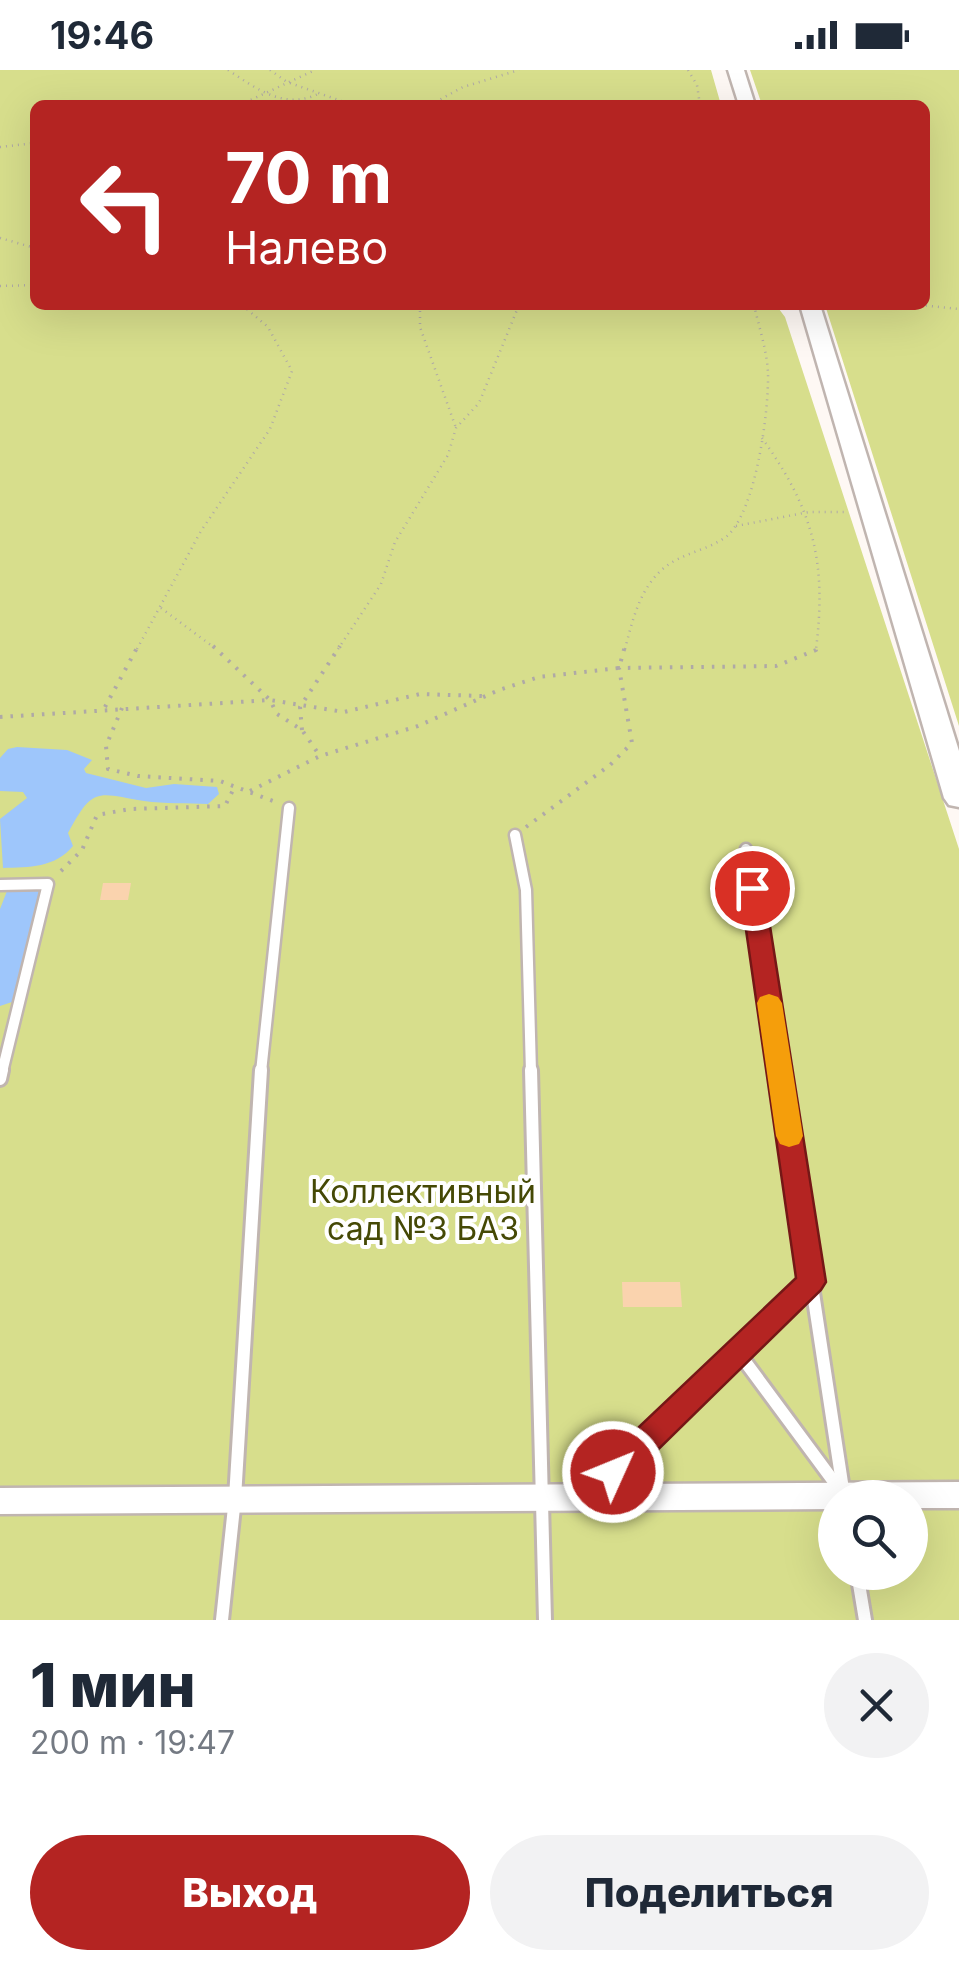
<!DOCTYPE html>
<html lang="ru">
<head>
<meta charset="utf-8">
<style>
	:root { --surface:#fff; --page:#f2f2f3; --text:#1f2937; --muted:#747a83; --accent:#b42422 }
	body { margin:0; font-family:Inter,sans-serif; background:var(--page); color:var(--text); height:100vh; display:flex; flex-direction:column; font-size:38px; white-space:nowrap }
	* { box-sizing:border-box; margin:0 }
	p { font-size:32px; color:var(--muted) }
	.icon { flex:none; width:55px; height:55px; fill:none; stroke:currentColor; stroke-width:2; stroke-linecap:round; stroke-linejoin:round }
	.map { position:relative; height:1550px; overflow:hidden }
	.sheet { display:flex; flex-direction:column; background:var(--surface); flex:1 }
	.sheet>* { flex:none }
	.banner { position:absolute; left:30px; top:30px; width:900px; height:210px; border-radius:15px; box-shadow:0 10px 40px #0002; background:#b42422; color:#fff; overflow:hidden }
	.controls { position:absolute; left:818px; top:1410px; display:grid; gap:20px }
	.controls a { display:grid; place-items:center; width:110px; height:110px; border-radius:50%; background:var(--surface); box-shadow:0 10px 40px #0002; font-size:50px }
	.pin { position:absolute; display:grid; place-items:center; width:85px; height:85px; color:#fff; margin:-42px; border:5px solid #fff; border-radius:50%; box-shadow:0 2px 10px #0007 }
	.me { position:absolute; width:110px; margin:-55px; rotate:46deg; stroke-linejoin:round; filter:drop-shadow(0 0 8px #0008) }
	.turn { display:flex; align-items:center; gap:35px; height:210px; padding:0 30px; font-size:45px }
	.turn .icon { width:130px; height:130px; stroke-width:2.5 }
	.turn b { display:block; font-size:70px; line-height:85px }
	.round { display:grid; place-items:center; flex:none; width:105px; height:105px; border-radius:52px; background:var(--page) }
	.headline { display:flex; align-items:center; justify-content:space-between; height:170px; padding:0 30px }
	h1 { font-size:60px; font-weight:800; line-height:75px }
	.primary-button { display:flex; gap:20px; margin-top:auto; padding:20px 30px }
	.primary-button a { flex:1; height:115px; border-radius:60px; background:var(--accent); color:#fff; font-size:40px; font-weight:800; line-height:115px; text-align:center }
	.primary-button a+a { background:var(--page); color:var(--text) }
	.status { display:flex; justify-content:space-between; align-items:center; height:70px; padding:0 50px; background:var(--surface); direction:ltr }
	.status svg { height:28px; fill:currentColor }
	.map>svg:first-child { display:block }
	.green { fill:#d7de8c; fill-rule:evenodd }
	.water { fill:#9ec6fb }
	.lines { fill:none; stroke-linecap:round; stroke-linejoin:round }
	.river { fill:#9ec6fb; fill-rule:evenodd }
	.building { fill:#fad3ae }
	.service-far1-casing { stroke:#c0b5b0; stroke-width:15 }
	.service-casing { stroke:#c0b5b0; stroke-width:18 }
	.minor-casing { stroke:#c0b5b0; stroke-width:5 }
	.secondary-casing { stroke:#c0b5b0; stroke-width:5 }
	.path-far1 { stroke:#afa9a6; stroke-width:2.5; stroke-dasharray:1 5; stroke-linecap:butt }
	.path { stroke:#afa9a6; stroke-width:4; stroke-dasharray:2.5 8; stroke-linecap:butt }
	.service-far1 { stroke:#fff; stroke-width:10 }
	.service { stroke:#fff; stroke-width:12 }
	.minor { fill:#fff; fill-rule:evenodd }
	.secondary { fill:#fff; fill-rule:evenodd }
	.route { fill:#b42422; stroke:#751716; stroke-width:2.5 }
	.slow { fill:#f59e0b }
	.labels { text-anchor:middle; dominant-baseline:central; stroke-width:8; stroke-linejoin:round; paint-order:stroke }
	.near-park-label { font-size:32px; fill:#454905; stroke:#fff }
</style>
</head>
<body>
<div class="status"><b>19:46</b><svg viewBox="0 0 49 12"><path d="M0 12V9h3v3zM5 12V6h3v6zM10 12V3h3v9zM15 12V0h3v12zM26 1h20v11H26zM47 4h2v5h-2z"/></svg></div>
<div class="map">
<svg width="959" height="1550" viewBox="0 0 959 1550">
	<rect width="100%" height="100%" fill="#fef8f4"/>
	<g class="green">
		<path d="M0,0H711L721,35H35V235H776L785,247L959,779V1550H0ZM835,1428H910V1502H835Z"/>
		<path d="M750,0H959V656L825,235H925V35H762Z"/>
	</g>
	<path class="water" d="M17,677L67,680L92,690L84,699L86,703L146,718L174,714L217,717L219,724L208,734C187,733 165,734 144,731C97,723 93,716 68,763L73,776C55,798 29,797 3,798L0,749L27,728L23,722L0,721V688L8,679Z"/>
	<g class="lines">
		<path class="river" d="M24,812L39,816L45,826L22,920L15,931L0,936V839L9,816Z"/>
	</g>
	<g class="building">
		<path d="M103,813H131L128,830H100Z"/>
		<path d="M622,1212H680L682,1237H623Z"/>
	</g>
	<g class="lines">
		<defs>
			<g id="service-far1">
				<path d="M515,765L526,820L531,1002"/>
				<path d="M746,779L780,1002"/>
				<path d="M0,815L48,814L2,1002"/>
				<path d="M261,1002L289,738"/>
			</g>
			<g id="service">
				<path d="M531,1000L545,1550"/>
				<path d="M779,1000L844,1426"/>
				<path d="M0,1009L2,1000"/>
				<path d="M738,1282L840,1420"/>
				<path d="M592,1422L811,1212"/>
				<path d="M857,1502L865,1550"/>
				<path d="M222,1550L235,1428L261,1000"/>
			</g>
			<path id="minor" d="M959,1412V1438H910V1428H835V1439L0,1444V1418Z"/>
			<g id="secondary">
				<path d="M728,0H744L755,35H739Z"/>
				<path d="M800,235H820L959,681V737L949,735L944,728Z"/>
			</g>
		</defs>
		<use href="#service-far1" class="service-far1-casing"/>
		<use href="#service" class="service-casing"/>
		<use href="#minor" class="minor-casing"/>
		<use href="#secondary" class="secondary-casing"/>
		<g class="path-far1">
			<path d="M228,0C257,19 285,41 320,23"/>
			<path d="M270,0L287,12L353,35"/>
			<path d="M688,0L697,15L700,35"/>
			<path d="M240,35L315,0"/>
			<path d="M430,35L463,17L519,0"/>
			<path d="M0,77L35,73"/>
			<path d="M0,168L35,178"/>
			<path d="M0,216L35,215"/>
			<path d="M420,235V257L456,358"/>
			<path d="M920,235L959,239"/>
			<path d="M762,368C813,439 827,492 816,579"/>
			<path d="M736,456L809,442H848"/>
			<path d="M161,538L216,579"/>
			<path d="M137,579L201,461L270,359L292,301L268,257L242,235"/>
			<path d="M338,579L381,514L395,472L448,385L456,358L479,333L519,235"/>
			<path d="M625,579C634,544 643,506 678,489C694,481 713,477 727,466C756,441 769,341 768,303C767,281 759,257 754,235"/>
		</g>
		<g class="path">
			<path d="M213,576L270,630L277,644L302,660L320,686"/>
			<path d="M105,637L138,576"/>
			<path d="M122,638L106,676L108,699L138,706L220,711L273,731"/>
			<path d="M0,647L270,630L344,642L420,624L482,626"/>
			<path d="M302,660L300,637L340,576"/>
			<path d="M250,721L320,686L418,656L499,620L539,607L619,598L625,576"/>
			<path d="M526,757L610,695L632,673L619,598L776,596L816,580V576"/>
			<path d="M61,801L82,780L97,745L130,739L225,736L235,716"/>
		</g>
		<use href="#service-far1" class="service-far1"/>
		<use href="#service" class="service"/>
		<use href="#minor" class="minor"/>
		<use href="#secondary" class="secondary"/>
	</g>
	<path class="route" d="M752,810L764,818L826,1212L821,1220L624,1413L613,1417L602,1413L597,1402L602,1392L796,1208L740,818Z"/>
	<path class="slow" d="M769,924L778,927L782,933L803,1066L799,1074L789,1077L780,1074L776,1066L757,933L760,927Z"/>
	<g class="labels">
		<g class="near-park-label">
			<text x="423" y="1121">Коллективный<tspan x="423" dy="37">сад №3 БАЗ</tspan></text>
		</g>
	</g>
</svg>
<div class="controls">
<a><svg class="icon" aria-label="search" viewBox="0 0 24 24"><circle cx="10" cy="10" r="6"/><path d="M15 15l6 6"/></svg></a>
</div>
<div class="pin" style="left:752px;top:818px;background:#d93025"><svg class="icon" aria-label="arrive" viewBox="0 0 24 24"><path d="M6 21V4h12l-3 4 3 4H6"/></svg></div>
<svg class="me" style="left:613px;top:1402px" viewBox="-20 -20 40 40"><circle r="17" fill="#b42422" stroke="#fff" stroke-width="3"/><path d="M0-11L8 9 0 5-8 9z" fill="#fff"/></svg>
<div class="banner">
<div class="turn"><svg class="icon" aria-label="left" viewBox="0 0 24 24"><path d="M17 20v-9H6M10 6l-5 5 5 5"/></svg><div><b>70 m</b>Налево</div></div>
</div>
</div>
<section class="sheet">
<div class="headline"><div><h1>1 мин</h1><p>200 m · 19:47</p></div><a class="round"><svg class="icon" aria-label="close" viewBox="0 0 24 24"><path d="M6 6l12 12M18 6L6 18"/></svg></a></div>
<div class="primary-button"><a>Выход</a><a>Поделиться</a></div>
</section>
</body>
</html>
